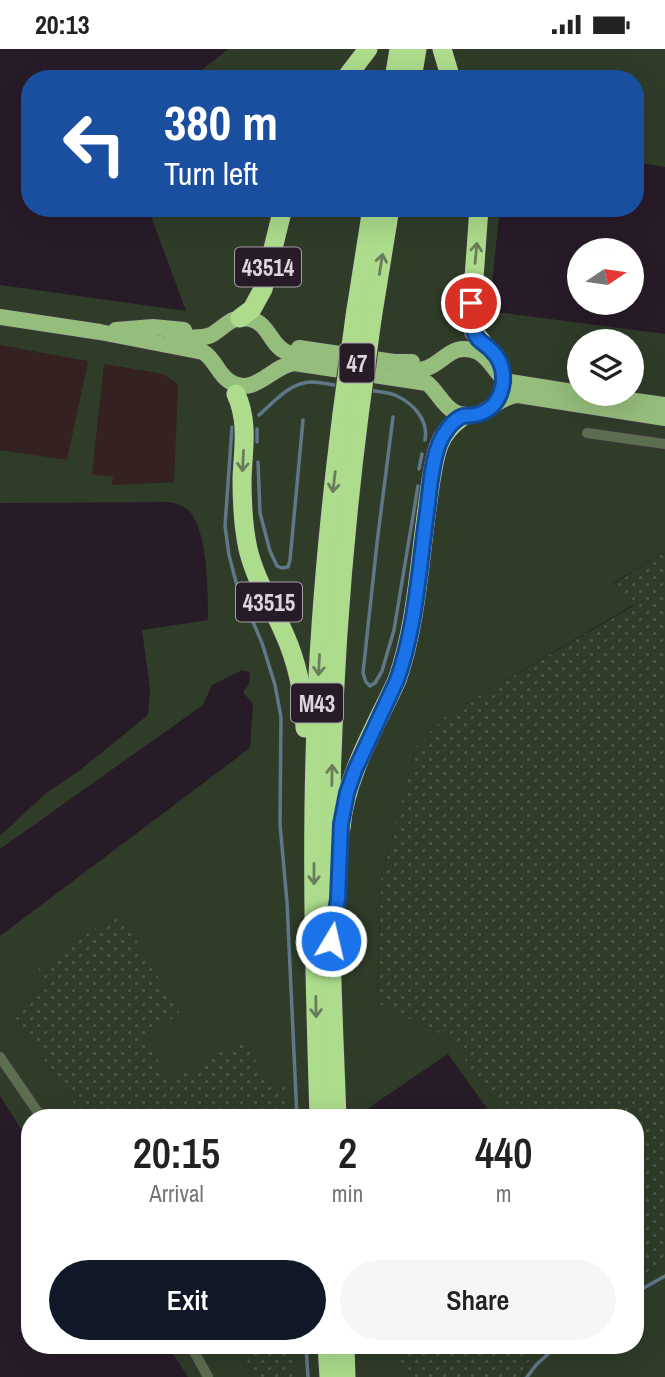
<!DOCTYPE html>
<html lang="en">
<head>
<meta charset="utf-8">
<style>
	:root { --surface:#fff; --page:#f6f6f6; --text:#222; --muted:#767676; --accent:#111827 }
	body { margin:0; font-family:"Archivo Narrow",sans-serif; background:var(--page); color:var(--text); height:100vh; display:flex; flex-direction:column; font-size:26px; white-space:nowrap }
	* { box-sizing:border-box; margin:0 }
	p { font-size:23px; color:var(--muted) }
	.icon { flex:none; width:38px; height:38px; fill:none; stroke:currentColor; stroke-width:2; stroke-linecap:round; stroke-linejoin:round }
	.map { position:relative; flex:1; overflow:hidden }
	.side { position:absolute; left:21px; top:1060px; width:623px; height:245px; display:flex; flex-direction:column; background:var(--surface); border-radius:28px; box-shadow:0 7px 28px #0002 }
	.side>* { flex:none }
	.top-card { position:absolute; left:21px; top:21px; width:623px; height:147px; border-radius:28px; box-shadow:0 7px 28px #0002; background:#1a4fa0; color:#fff; overflow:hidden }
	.needle { width:46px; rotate:77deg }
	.controls { position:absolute; left:567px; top:189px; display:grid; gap:14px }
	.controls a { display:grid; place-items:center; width:77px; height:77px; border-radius:50%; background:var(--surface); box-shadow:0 7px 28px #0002; font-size:35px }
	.pin { position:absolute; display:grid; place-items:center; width:60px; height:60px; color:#fff; margin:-30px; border:4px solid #fff; border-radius:50%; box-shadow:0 2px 7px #0007 }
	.me { position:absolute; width:77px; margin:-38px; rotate:9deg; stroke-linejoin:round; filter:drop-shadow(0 0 5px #0008) }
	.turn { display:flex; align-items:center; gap:24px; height:147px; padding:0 28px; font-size:32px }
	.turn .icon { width:91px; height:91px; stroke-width:2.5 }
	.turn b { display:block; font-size:49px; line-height:60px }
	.eta { display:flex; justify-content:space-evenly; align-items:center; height:119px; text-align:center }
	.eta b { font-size:42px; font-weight:600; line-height:49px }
	.button { display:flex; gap:14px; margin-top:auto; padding:14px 28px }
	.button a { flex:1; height:80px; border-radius:42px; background:var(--accent); color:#fff; font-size:28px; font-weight:600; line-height:80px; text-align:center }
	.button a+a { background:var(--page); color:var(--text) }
	.status { display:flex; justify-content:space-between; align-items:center; height:49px; padding:0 35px; background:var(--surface); direction:ltr }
	.status svg { height:19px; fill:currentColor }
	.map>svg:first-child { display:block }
	.commercial { fill:#352220 }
	.grass { fill:#2f3c28; fill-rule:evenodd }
	.garden { fill:url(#garden-dots) }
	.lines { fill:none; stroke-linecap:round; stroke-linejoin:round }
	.stream { stroke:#60778a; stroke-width:3.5 }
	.street-casing { stroke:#413541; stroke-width:12 }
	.primary-casing { stroke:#413541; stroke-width:18 }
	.highway-casing { stroke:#413541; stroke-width:21 }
	.street { stroke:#5b6e4f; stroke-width:10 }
	.primary { stroke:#95bd7b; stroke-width:16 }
	.highway { stroke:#acdc8c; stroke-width:19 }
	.highway-bridge-casing { stroke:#413541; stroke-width:21; stroke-linecap:butt }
	.highway-bridge { stroke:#acdc8c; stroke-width:19 }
	.oneway { stroke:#6a7c5a }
	.route-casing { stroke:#114b97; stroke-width:18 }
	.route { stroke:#1a73e8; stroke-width:12 }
	.labels { text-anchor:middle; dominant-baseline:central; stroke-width:7; stroke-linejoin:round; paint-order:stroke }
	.shield { fill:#281b28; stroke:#a79da7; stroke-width:2 }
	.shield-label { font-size:23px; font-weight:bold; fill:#ddd5dd }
</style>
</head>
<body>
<div class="status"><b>20:13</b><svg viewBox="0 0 49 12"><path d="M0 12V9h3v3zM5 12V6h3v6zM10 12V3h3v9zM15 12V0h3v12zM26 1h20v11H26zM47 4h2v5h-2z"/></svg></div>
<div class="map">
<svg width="665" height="1328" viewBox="0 0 665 1328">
	<defs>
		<pattern id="garden-dots" width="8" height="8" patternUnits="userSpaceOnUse" patternTransform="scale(1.75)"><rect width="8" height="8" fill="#2f3c28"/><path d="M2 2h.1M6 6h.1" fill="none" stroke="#4d5747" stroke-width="1.8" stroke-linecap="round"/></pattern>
	</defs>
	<rect width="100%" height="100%" fill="#281b28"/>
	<g class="commercial">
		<path d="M0,296L88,311L67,412L0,401Z"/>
		<path d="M104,315L163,325L178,335L174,433L112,436V427H92Z"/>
	</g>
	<g class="grass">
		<path d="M228,0H665V118L635,113V30H191Z"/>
		<path d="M148,159H500L489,262L665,285V503L613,534L633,556L448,665L416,698L381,831L377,953L449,989L506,1069H494L448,1005L367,1060V1069H288L287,1029L271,1039L172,1032L141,989L180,964L39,920L50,936L11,962L84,1069H30V1094L0,1047V887L250,699L253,655L243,643L249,635L250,623L242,621L212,636L203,656L0,800V787L45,745L79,722L148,666L150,640L142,581L208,571C208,544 208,484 190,463C184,457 178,455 170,453L0,454V401L67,411L88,312L0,296V236L186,262ZM579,292H632V345H579ZM104,315L163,325L178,335L174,433L112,436L113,427L92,426Z"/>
		<path d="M665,1212V1328H522L534,1303L542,1297H635V1231Z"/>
		<path d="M168,1297H237L246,1310L254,1328H188Z"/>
		<path d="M293,1297H397L405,1328H293Z"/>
	</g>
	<g class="garden">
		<path d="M665,503V1212L635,1231V1069H506L449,989L377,954L381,831L416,698L448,665L633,557L613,535Z"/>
		<path d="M119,862L180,965L142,989L172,1032L243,990L271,1038L288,1028V1069H84L11,962L50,936L38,920Z"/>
		<path d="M237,1297H293V1328H254L246,1310Z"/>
		<path d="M397,1297H542L534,1303L521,1328H405Z"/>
	</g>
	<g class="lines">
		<g class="stream">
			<path d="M369,341C378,343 389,343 397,347C414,355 429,372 425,391"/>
			<path d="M259,366C274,353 290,333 312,333C321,333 331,336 341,337"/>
			<path d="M393,368L377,494L363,624L366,633L370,637L375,634L382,622L394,581L418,437"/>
			<path d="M232,378L225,477L229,506L236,533L262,594L275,636L281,668L280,775L287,853L297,1069"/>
			<path d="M257,393V380"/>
			<path d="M258,413L260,464L270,502L277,517L282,519L288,518L290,511L303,371"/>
			<path d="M419,420L422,405"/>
			<path d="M635,1244L665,1227"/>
			<path d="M306,1297L308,1328"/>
			<path d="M527,1328L536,1316L557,1297"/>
		</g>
		<defs>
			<g id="street">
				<path d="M587,384L665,395"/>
				<path d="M0,1008L42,1069"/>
				<path d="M191,1297L208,1328"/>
			</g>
			<g id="primary">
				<path d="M0,268L100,283L203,303C215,310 218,325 229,332C254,349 271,317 294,314L427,334C437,342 442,355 453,362C478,379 495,347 518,346L665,369"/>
				<path d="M116,281L153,278L184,281"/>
				<path d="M172,287C184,288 199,291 211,286C226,278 230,266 250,270C269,274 270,296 286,303C292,306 301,307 308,308"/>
				<path d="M299,299L394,313H412"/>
				<path d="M399,320C409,321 418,323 427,319C445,313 452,292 478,303C492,310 495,327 510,333L579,344"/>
				<path d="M586,345L665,356"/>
			</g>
			<g id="highway">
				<path d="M442,0L451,30"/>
				<path d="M345,30L368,0"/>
				<path d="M394,30L399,0"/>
				<path d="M412,30L417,0"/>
				<path d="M479,159L471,271L474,283L482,293"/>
				<path d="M355,267L372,159"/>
				<path d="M240,269L252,260L263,240L283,159"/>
				<path d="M372,270L390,159"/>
				<path d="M236,345C249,373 243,401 242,430C242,454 243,477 248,500C255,530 272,556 284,584C298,615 304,646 305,679"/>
				<path d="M341,779C345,728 376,677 397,631C416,577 419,517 427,460C430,439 432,415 439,396C444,383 452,375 463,367"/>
				<path d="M319,1069C315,938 311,808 316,677C319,572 329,469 342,365"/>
				<path d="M337,1069C335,1011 332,952 331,894C327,718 337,541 359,367"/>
				<path d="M327,1297L329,1328"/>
				<path d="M345,1297L346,1328"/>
			</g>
		</defs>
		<use href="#street" class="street-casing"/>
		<use href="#primary" class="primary-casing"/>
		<use href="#highway" class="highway-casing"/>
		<use href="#street" class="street"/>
		<use href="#primary" class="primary"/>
		<use href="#highway" class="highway"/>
		<defs>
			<g id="highway-bridge">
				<path d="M342,365L355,267"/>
				<path d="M359,367L372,270"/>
			</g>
		</defs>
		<use href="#highway-bridge" class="highway-bridge-casing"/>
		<use href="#highway-bridge" class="highway-bridge"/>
	</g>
	<defs><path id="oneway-shaft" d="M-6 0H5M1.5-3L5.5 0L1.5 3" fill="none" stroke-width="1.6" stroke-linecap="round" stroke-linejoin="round" transform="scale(1.75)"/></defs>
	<g class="oneway">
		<use href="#oneway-shaft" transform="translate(476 204) rotate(-85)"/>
		<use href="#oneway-shaft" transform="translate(381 215) rotate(-81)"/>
		<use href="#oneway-shaft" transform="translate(243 412) rotate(93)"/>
		<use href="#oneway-shaft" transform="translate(334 433) rotate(97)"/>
		<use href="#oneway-shaft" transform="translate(319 616) rotate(93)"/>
		<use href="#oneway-shaft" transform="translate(332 726) rotate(-89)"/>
		<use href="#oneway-shaft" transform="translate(314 825) rotate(90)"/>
		<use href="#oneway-shaft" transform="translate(316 958) rotate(89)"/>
	</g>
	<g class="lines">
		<defs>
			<path id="route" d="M331,892L338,850L341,775L347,744L355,721L397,631C416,578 419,519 427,463C430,441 431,416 439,395C443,385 452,371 463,367C468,366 474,367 479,365C494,360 501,349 503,333C504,320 500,309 490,300C486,296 482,294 478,290C470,279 471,266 471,254"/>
		</defs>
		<use href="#route" class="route-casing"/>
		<use href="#route" class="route"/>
	</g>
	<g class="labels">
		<g class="shield">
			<rect x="235" y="198.5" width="66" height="39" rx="5"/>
			<rect x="339.5" y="294.5" width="35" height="39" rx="5"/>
			<rect x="236" y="533.5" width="66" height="39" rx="5"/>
			<rect x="291" y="634.5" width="52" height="39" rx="5"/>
		</g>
		<g class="shield-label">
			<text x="268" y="218">43514</text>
			<text x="357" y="314">47</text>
			<text x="269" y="553">43515</text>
			<text x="317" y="654">M43</text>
		</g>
	</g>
</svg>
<div class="controls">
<a><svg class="needle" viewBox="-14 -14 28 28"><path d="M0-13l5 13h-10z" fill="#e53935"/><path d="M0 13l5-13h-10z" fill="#767676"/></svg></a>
<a><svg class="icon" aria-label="layers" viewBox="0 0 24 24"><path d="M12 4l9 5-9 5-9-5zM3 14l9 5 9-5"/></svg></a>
</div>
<div class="pin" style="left:471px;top:254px;background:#d93025"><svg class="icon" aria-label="arrive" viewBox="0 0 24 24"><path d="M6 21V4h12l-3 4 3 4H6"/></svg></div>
<svg class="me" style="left:331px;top:892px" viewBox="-20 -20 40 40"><circle r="17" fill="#1a73e8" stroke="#fff" stroke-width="3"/><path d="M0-11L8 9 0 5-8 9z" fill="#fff"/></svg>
<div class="top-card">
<div class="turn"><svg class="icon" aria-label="left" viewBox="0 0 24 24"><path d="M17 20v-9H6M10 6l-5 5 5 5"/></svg><div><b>380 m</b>Turn left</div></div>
</div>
<section class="side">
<div class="eta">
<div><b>20:15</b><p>Arrival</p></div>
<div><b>2</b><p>min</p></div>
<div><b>440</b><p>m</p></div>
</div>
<div class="button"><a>Exit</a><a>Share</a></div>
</section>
</div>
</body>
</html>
